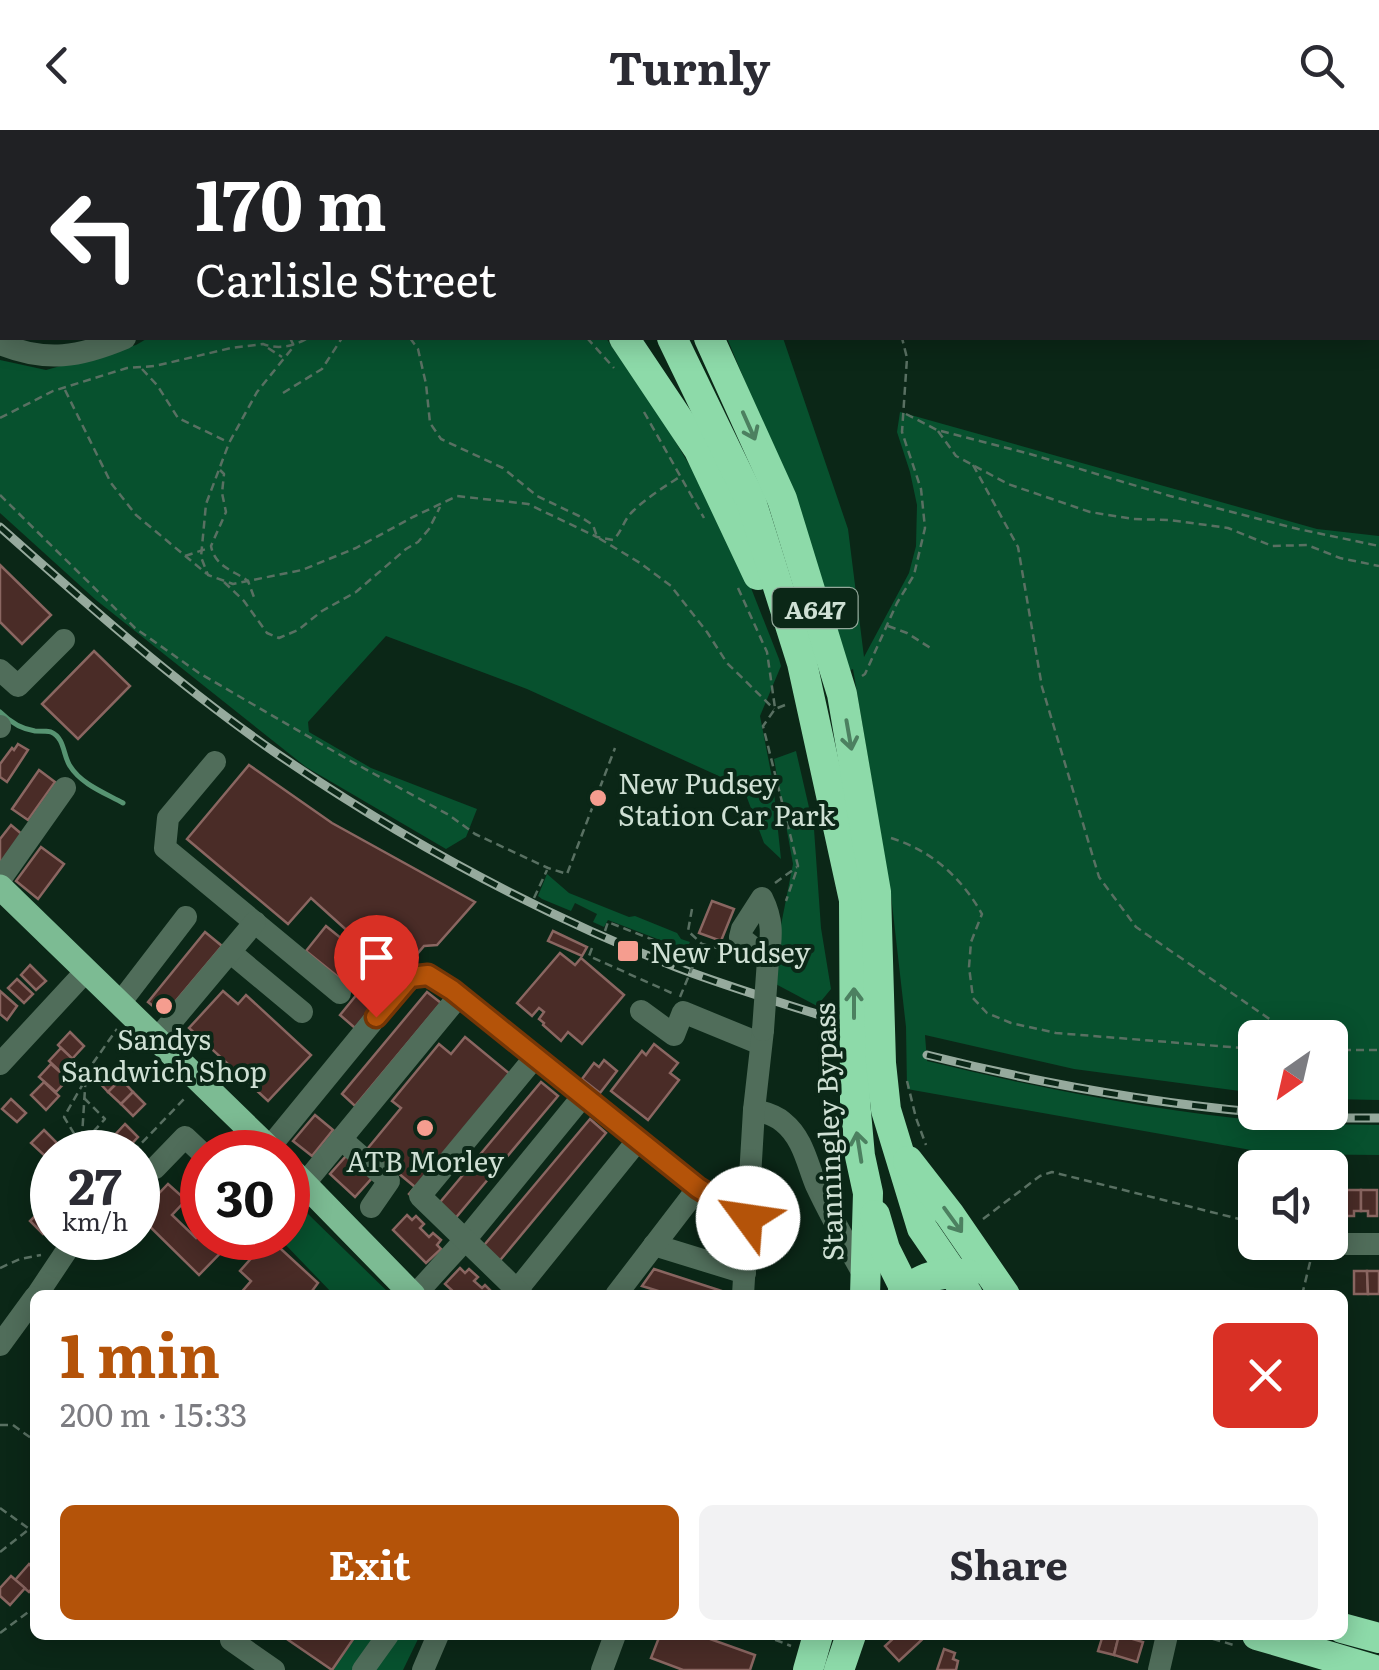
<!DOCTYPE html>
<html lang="en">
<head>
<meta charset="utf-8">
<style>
	:root { --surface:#fff; --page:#f2f2f3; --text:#2b2b33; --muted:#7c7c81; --accent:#b45309 }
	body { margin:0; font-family:Literata,serif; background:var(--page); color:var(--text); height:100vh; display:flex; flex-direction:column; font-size:38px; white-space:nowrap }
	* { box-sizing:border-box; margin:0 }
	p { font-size:32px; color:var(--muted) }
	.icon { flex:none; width:55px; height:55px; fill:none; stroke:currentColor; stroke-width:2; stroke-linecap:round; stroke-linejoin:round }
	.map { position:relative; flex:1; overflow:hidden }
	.details { position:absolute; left:30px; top:1160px; width:1318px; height:350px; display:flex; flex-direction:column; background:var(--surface); border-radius:15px; box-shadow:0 5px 25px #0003 }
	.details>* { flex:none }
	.hud { position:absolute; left:0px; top:0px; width:1380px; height:210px; box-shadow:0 5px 25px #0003; background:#202124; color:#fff; overflow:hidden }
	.needle { width:65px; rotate:214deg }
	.buttons { position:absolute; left:1238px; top:890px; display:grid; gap:20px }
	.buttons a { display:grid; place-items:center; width:110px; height:110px; border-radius:15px; background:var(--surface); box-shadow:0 5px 25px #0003; font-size:50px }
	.speed { position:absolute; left:30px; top:1000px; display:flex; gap:20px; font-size:50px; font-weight:700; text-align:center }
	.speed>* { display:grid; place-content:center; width:130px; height:130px; border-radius:50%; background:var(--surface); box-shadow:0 5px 25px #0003; line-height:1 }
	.speed small { font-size:25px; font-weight:400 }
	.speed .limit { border:15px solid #d22; background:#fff; color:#111 }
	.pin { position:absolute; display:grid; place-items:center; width:85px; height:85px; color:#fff; margin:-102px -42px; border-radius:50% 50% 50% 0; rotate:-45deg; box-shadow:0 0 10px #0007 }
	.pin .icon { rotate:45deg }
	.me { position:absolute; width:110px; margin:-55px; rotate:301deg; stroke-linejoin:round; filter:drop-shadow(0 0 8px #0008) }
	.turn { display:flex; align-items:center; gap:35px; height:210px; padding:0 30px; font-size:45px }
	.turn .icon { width:130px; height:130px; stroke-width:2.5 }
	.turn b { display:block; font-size:70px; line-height:85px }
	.round { display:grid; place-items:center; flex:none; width:105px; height:105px; border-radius:15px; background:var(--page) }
	.head { display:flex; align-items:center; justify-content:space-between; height:170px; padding:0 30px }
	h1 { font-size:60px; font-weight:700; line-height:75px; color:var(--accent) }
	.cta { display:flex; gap:20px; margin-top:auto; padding:20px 30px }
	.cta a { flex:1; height:115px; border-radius:15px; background:var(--accent); color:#fff; font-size:40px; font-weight:700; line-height:115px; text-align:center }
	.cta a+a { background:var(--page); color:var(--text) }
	header { display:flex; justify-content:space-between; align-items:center; height:130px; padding:0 30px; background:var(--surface); font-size:45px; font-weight:700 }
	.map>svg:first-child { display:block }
	.green { fill:#07512e }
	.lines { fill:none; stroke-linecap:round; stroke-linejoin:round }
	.stream { stroke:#579472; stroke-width:5 }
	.building { fill:#4a2c27; stroke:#8a6661; stroke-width:2.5 }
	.path { stroke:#597062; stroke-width:2.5; stroke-dasharray:8 5; stroke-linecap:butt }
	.minor { stroke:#506d5a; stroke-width:22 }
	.major { stroke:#7cbb93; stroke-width:25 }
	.highway { stroke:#8ddaa9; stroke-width:30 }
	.rail-casing { stroke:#96aa9d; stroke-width:9 }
	.rail { stroke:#0b2717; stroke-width:5; stroke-dasharray:15; stroke-linecap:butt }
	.path-bridge { stroke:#597062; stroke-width:2.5; stroke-dasharray:8 5; stroke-linecap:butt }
	.minor-bridge { stroke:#506d5a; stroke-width:22 }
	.oneway { stroke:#4c8060 }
	.route-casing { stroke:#753606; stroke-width:25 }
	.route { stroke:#b45309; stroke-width:18 }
	.poi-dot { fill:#f59d8f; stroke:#0b2717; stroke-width:4 }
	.labels { text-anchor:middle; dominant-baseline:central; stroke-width:8; stroke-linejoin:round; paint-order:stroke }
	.shield { fill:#0b2717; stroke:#94a89b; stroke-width:2.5 }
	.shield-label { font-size:25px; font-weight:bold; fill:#cfe0d4 }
	.poi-label { font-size:28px; fill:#cfe0d4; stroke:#0b2717; text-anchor:start }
	.street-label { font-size:28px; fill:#cfe0d4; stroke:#0b2717 }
</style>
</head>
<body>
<header><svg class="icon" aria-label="back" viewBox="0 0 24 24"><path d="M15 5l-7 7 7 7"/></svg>Turnly<svg class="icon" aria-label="search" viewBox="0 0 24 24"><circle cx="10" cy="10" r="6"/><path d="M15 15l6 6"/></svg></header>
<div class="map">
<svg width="1379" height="1540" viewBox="0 0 1379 1540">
	<rect width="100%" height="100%" fill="#0b2717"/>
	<g class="green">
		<path d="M148,208H606L668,299L729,402L779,529L781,536L760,586L773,653L781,729L764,713L743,657L527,559L386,506L308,592L309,602L371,638L477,679L466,707L446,719L306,637L96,470L0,383V230L46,240L136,215Z"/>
		<path d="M727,208H783L848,399L864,527L909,443L916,416L917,375L910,342L897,302L900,282L1317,399L1379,406V970L1330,969V908H1255V963L1074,939L925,905L927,931C1041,959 1154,981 1272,992C1307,995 1344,994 1379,995V1025L1274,1024L907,959L906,897L891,765L853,539L843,543L765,300Z"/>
		<path d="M796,621L814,699L821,798L831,859L817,876L770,851L793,734L774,629Z"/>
		<path d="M547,744L569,763L629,787L635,786L677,803L681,809L690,812L686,820L608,790L604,797L593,792L597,784L575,773L571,781L542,769L538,766Z"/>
		<path d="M299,1079L307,1083L391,1165H334L279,1108H288V1092Z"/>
		<path d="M356,1505H420L403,1540H332Z"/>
	</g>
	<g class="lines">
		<path class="stream" d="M0,582C10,592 21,599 35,601C37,601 49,601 51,602C65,608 63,626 70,636C81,654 105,663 123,673"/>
	</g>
	<g class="building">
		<path d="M0,435L51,485L22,514L0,492Z"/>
		<path d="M94,521L130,556L78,609L42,574Z"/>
		<path d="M18,614L28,620L7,652L0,647V634L12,618L14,620Z"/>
		<path d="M249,635L332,693L475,772L437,815L424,816L355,898L340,885L358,863L306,821L326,796L358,822L363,815L311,768L288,794L187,709Z"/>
		<path d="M39,640L55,652L28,690L12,679Z"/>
		<path d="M11,695L24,706L3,733L0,730V709Z"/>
		<path d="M41,717L64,734L38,769L16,751Z"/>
		<path d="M712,771L734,779L721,811L699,803Z"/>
		<path d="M553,801L587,817L582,826L548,811Z"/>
		<path d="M205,802L222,816L164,885L148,872Z"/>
		<path d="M560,823L575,835L581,828L624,865L582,914L568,902L561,911L543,895L544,893L539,889L544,882L539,878L532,886L517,873Z"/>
		<path d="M30,835L46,851L36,860L21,845Z"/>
		<path d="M17,849L33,864L24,873L8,858Z"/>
		<path d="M0,861L17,876L7,890L0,884Z"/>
		<path d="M223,861L238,874L246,865L311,925L268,971L189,898Z"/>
		<path d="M427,862L441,873L355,976L342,964Z"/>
		<path d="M70,902L84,916L72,929L58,915Z"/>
		<path d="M465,907L510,944L413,1068L409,1064L415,1057L368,1018L401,978L392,971L439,914L451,924Z"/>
		<path d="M654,914L678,933L670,943L679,950L648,990L611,961L642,921L646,925Z"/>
		<path d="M61,918L76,932L64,945L49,931Z"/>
		<path d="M604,930L617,941L600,963L582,949L594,933L599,937Z"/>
		<path d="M51,934L68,949L56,962L39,947Z"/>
		<path d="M108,937L121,949L108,962L96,949Z"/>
		<path d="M121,949L133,962L121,974L108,962Z"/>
		<path d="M44,952L59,966L46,980L31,965Z"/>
		<path d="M541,952L558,966L453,1091L436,1077Z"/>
		<path d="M133,962L145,974L133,986L121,974Z"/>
		<path d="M11,969L26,983L17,992L2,979Z"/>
		<path d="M315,985L333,1000L312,1026L293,1011Z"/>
		<path d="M590,989L606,1003L497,1134L480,1120Z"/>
		<path d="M125,994L138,1007L125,1021L112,1008Z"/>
		<path d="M44,1000L57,1013L45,1026L31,1013Z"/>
		<path d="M346,1026L372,1048L355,1067L330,1044Z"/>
		<path d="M168,1054L186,1070L172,1085L196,1108L202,1101V1108H235L199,1145L138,1085Z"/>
		<path d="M1344,1060H1361V1081H1354V1086H1344Z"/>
		<path d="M1361,1060H1377V1086H1368V1081H1361Z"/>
		<path d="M42,1079L52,1089V1095L43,1104L30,1091Z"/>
		<path d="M407,1085L412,1090L416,1086L424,1094L420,1098L429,1107L433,1103L441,1110L437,1115L441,1119L426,1133L393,1100Z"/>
		<path d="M269,1108L318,1153L309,1165H239L251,1151L240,1141Z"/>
		<path d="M460,1138L465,1143L469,1139L478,1147L474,1151L482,1158L485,1155L494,1164L457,1165L445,1154Z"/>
		<path d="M654,1139L734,1165H671L642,1156Z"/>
		<path d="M1354,1141H1367L1368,1164H1354Z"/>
		<path d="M1367,1141H1379V1164H1368Z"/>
		<path d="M29,1434L35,1440V1455L29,1462L15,1450Z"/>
		<path d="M11,1446L25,1458L10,1475L0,1466V1458Z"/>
		<path d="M281,1505H356L332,1540Z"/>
		<path d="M660,1505H699L755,1525L750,1540H683L651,1528Z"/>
		<path d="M897,1505H927L899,1531L885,1516Z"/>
		<path d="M1103,1505H1119L1114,1525L1098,1521Z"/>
		<path d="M1119,1505L1143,1512L1137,1532L1114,1525Z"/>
		<path d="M944,1519L955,1523L953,1529L958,1531L956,1540H937Z"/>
	</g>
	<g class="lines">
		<g class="path">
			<path d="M862,0V2"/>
			<path d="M967,2L972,0"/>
			<path d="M0,84L2,86"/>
			<path d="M290,208L294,216L257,262L229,313L206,374L201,427L208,445L233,454L302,440L356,418L413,387L457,366L528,374L597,407L613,410C622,402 623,391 632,382C646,368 664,357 681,346"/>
			<path d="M410,208L418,219L426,254L430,293L441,309L503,338L537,366L579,386L593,395L597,407L640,433L671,456L707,502L727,533L774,579"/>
			<path d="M587,208L614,238"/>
			<path d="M268,218L282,227"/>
			<path d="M142,239L157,255L178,288L228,312"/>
			<path d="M65,260L111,353L136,385L207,444"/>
			<path d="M283,263L322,239L342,208"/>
			<path d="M644,282L704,388"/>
			<path d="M906,284L937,300L1030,324L1170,366L1298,399L1379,416"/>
			<path d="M0,288L53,261L127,238L155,236L231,218L263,214C279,220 294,216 308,208"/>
			<path d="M938,301L956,326L1008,354L1090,382L1133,389L1169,390L1228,398L1272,416L1307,415L1340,428L1379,436"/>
			<path d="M973,335L1018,417L1042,557L1099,747L1136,797L1297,908"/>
			<path d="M220,340L224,344L222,363L226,382L211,416C215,437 233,440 248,451L255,470"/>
			<path d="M0,365L135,498L199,543L347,629L449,685L475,704L548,738L567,744L615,618"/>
			<path d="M185,426L209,418"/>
			<path d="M224,452L244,471L267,503L279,508L298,500L322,481L356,462L406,419L418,412L429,399L440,377"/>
			<path d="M738,458L767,522L775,578"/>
			<path d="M888,496L907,503L932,519"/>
			<path d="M862,546L865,544L897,473L914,445L925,398L921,359L902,302L907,228L902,208"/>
			<path d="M785,575L775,579L763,596L798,736L786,771"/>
			<path d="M891,708C932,721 961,747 982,784L971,812L969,837L973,868L987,883L1011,893L1056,903L1255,919"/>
			<path d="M775,753L797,737"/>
			<path d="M534,768L547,740"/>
			<path d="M692,779L688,801L702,814L724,820"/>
			<path d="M605,801L608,792L696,827"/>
			<path d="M592,818L589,826L676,865"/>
			<path d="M1330,920H1379"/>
			<path d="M907,951L916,988L926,1015"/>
			<path d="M84,968L105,989L81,1015L64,987L84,952"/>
			<path d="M81,1022L86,943L117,899"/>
			<path d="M133,1022L186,967"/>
			<path d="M983,1089L1040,1046L1052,1042L1255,1093"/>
			<path d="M0,1138L20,1129L41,1125"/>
			<path d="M1302,1165L1315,1112"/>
			<path d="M0,1295H13L35,1311"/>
			<path d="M0,1378L35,1403"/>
			<path d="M0,1422L28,1400"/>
			<path d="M0,1503L35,1477"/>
			<path d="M763,1505L791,1516"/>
			<path d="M1200,1505L1237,1516"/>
		</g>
		<g class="minor">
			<path d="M66,0L70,2"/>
			<path d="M166,2L168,0"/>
			<path d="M273,2L276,0"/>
			<path d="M0,214C46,233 80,227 125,208"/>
			<path d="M0,540L18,556L64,510"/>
			<path d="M0,597V596"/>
			<path d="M215,632L168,688L165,718L340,863"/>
			<path d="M0,750L65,658"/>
			<path d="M762,768C773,790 772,806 768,830L740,807L742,799Z"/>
			<path d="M230,822L302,882"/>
			<path d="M120,873L186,787"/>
			<path d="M641,881L674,905L683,882L761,914"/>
			<path d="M157,909L255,792"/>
			<path d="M0,934L87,840"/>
			<path d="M754,980C764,982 775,985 783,992C803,1008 807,1033 816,1055C831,1087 848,1117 865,1147"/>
			<path d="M341,1009L389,1051L371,1077"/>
			<path d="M269,1018L400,858C420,837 431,847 452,861L698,1058L748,1088"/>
			<path d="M239,1022L255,1005"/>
			<path d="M155,1038L185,1007L202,1023"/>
			<path d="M305,1053L459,866"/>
			<path d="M1347,1114H1379"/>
			<path d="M654,1115L745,1143"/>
			<path d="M517,1160L638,1010"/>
			<path d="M37,1165L75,1108"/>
			<path d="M415,1165L465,1110L583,966"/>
			<path d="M522,1165L420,1066L535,927"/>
			<path d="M616,1165L698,1058"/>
			<path d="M743,1165L754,980L763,900"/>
			<path d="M0,1215L35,1167"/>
			<path d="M235,1505L231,1510L274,1540"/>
			<path d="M363,1540L388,1505"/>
			<path d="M423,1540L438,1505"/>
			<path d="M602,1540L615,1505"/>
			<path d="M1159,1540L1167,1505"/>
		</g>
		<g class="major">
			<path d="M0,757L273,1022"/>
			<path d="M288,1037L413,1165"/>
		</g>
		<g class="highway">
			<path d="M460,0L462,2"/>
			<path d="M544,0L546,2"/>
			<path d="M587,0L589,2"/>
			<path d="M624,208L699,320L758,445"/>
			<path d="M672,208L751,371L802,533L854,770L855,971L860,1026L868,1063L865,1165"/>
			<path d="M709,208L782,369L842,564L876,762L881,933L886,980L922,1098L968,1165"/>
			<path d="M908,1031L950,1085L1005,1165"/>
			<path d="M875,1085L885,1119L908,1165"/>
			<path d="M902,1165C920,1146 941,1142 967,1144"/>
			<path d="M1342,1498L1379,1508"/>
			<path d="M1257,1505L1375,1540"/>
			<path d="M808,1540L818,1505"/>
			<path d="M839,1540L851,1505"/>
		</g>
		<defs>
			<g id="rail">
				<path d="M0,397C89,476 178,555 276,623C400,708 535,782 676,837C723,855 772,870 820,885"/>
				<path d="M927,925C1035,952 1144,972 1255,982"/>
				<path d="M1265,982L1329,988H1379"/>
			</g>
		</defs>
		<use href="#rail" class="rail-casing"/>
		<use href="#rail" class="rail"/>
		<path class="path-bridge" d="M680,867L702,814"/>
		<path class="minor-bridge" d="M763,900L768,830"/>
	</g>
	<defs><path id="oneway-shaft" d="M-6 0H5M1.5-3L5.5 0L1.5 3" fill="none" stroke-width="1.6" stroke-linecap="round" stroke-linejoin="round" transform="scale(2.5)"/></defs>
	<g class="oneway">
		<use href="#oneway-shaft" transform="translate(749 296) rotate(66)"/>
		<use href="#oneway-shaft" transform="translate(849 605) rotate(80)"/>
		<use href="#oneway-shaft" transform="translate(854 873) rotate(-90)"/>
		<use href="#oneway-shaft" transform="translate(859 1017) rotate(-99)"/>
		<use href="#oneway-shaft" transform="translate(953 1090) rotate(54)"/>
	</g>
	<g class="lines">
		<defs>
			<path id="route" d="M376,887L410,847L428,845L452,860L698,1058L748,1088"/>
		</defs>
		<use href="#route" class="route-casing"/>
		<use href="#route" class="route"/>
	</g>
	<g class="poi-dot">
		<circle cx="598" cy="668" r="10"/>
		<rect x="616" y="809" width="24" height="24" rx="5"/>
		<circle cx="164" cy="876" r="10"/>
		<circle cx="425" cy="998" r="10"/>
	</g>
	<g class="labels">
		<rect class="shield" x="772.5" y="458" width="85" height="40" rx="8"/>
		<g class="shield-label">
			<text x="815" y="478">A647</text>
		</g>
		<g class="poi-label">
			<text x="618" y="652">New Pudsey<tspan x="618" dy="32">Station Car Park</tspan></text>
			<text x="650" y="821">New Pudsey</text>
			<text x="164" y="908" text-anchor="middle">Sandys<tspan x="164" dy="32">Sandwich Shop</tspan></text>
			<text x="425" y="1030" text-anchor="middle">ATB Morley</text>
		</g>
		<g class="street-label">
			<text transform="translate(827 1002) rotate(-92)">Stanningley Bypass</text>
		</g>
	</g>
</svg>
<div class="buttons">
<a><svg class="needle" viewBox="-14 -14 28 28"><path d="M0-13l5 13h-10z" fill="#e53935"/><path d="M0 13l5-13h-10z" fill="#7c7c81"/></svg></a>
<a><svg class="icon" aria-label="sound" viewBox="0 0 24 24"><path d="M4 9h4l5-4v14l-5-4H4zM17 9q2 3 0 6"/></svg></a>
</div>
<div class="speed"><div>27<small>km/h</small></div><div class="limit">30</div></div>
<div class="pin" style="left:376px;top:887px;background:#d93025"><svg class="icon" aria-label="arrive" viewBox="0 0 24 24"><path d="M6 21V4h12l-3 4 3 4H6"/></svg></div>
<svg class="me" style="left:748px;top:1088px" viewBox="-20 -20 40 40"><circle r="19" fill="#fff"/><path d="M0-13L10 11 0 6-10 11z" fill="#b45309"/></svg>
<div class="hud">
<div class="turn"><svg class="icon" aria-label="left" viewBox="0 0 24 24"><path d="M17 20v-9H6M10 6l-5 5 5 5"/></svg><div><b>170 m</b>Carlisle Street</div></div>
</div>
<section class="details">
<div class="head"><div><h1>1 min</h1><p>200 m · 15:33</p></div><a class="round" style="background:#d93025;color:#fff"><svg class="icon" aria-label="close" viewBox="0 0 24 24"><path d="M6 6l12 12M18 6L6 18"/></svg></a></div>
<div class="cta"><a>Exit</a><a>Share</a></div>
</section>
</div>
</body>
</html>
